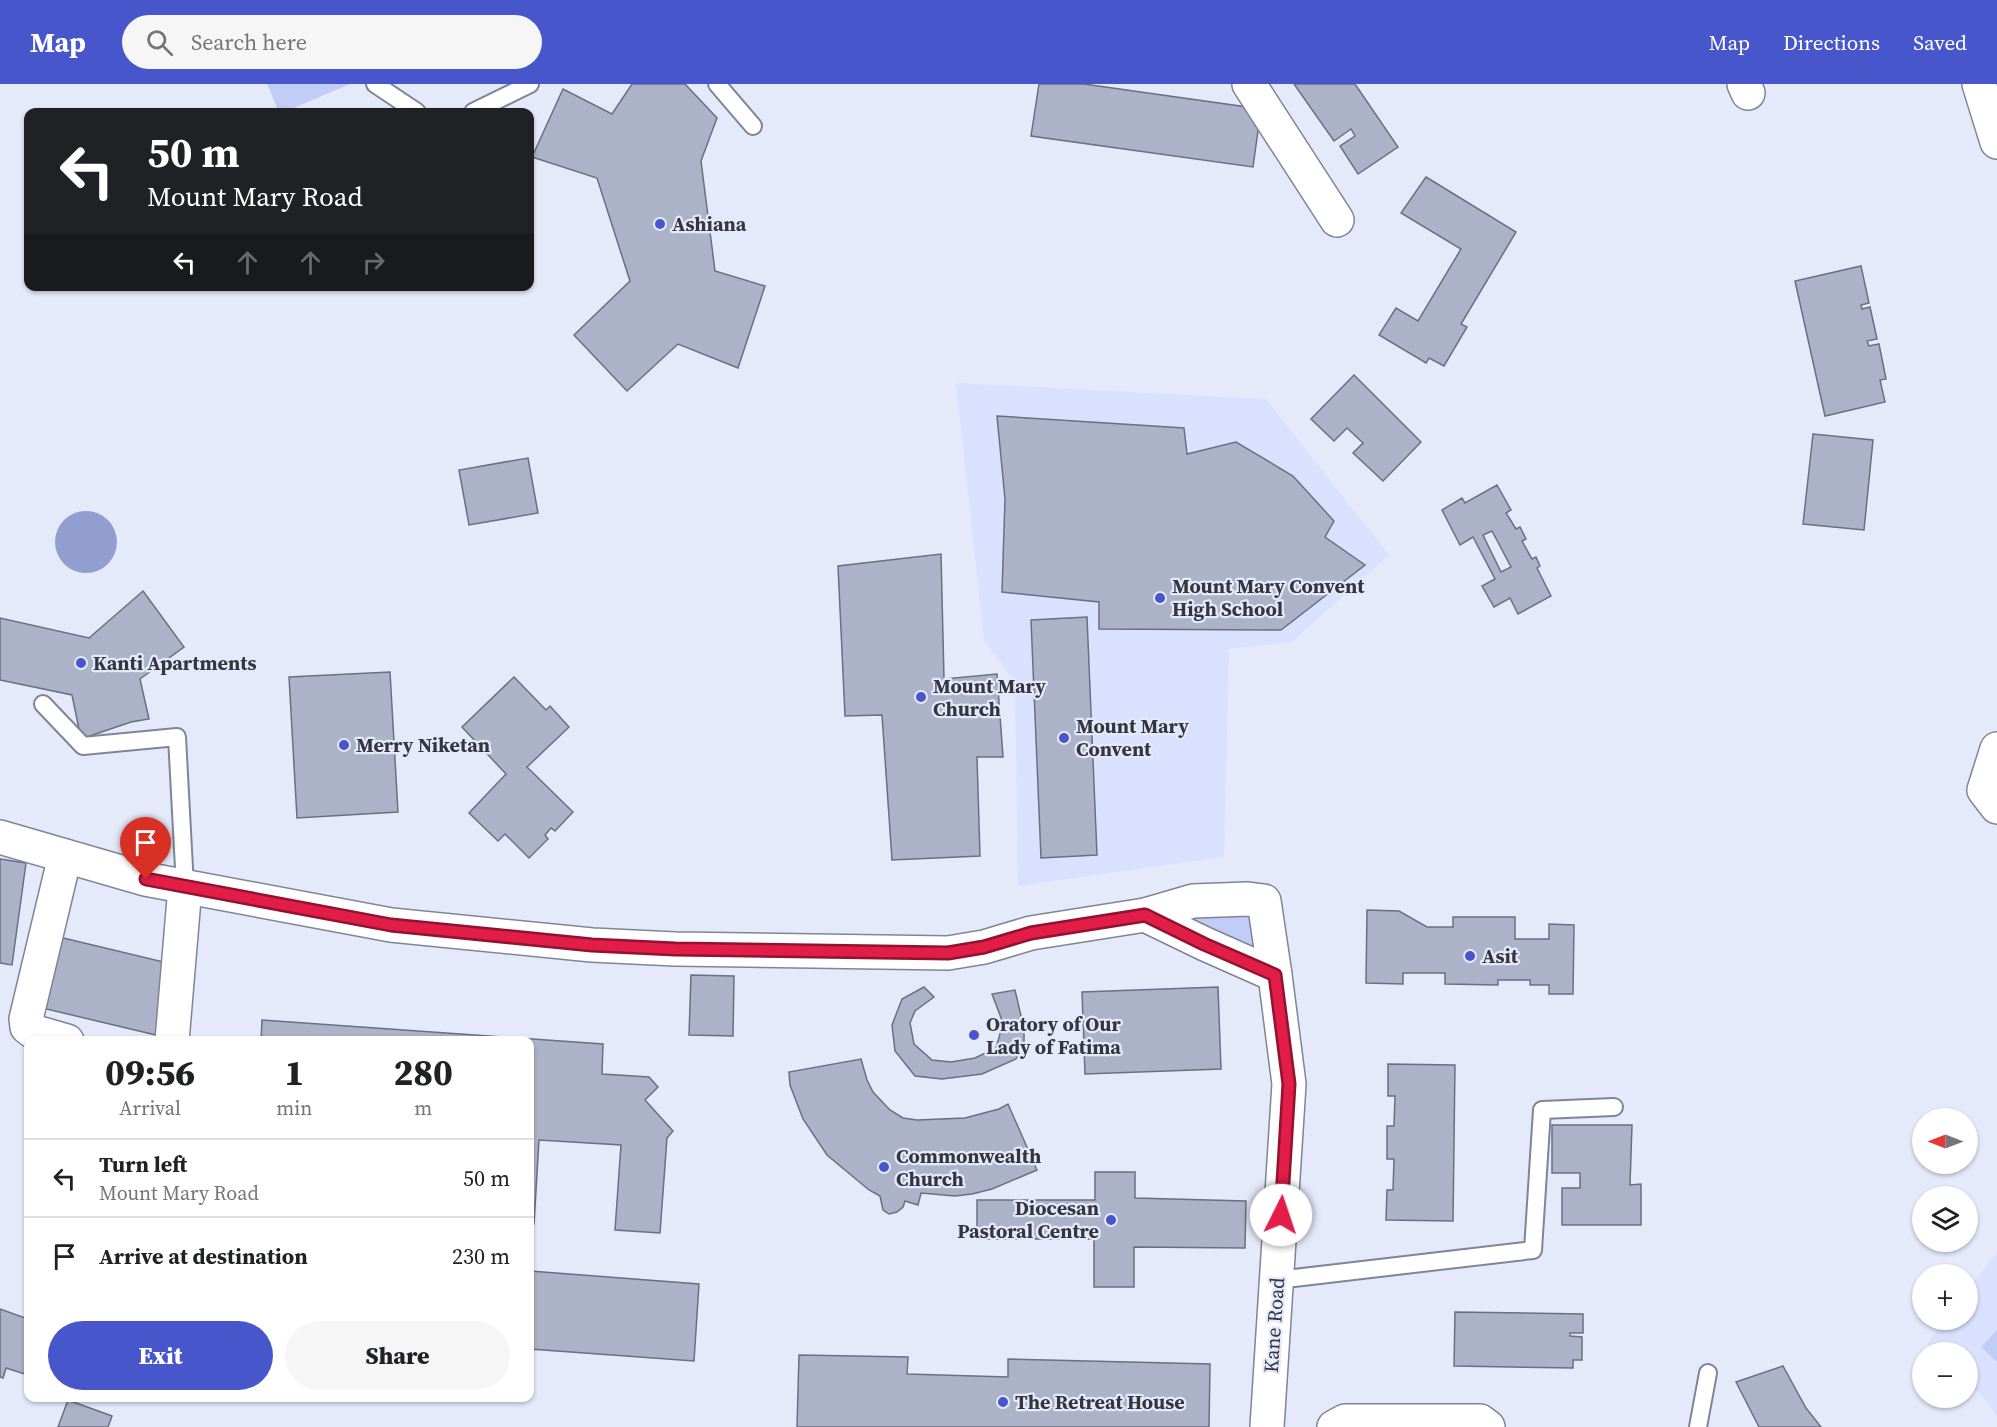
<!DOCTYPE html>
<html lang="en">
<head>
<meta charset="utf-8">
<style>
	:root { --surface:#fff; --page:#f6f6f6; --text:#202124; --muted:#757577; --line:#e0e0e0; --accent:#4856cb }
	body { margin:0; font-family:"Source Serif 4",serif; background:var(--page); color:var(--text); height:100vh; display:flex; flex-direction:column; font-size:22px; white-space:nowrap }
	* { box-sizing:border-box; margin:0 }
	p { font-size:20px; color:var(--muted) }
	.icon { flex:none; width:33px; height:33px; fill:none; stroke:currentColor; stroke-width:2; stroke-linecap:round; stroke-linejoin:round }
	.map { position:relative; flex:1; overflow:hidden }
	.details { position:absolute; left:24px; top:952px; width:510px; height:366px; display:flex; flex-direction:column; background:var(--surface); border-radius:12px; box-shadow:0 2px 4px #0004 }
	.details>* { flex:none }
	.banner { position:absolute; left:24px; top:24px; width:510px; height:183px; border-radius:12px; box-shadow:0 2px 4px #0004; background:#202124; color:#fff; overflow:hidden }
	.needle { width:39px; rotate:270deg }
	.tools { position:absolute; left:1912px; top:1024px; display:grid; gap:12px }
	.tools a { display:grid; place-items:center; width:66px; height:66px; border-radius:50%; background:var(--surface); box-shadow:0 2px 4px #0004; font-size:30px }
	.pin { position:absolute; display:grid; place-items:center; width:51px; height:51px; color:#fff; margin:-62px -26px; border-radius:50% 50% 50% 0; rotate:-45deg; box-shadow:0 0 6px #0007 }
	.pin .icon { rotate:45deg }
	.me { position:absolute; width:66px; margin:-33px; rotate:4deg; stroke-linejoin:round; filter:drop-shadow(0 0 4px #0008) }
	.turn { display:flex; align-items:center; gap:21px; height:126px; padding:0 24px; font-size:27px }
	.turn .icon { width:78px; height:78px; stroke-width:2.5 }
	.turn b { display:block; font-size:42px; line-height:51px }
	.lanes { display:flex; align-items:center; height:57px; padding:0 24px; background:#0003; justify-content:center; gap:30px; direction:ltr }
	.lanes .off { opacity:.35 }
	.eta { display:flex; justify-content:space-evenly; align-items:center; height:102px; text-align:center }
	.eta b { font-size:36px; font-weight:800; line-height:42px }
	.cta { display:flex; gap:12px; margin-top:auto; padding:12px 24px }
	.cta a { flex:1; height:69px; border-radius:36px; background:var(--accent); color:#fff; font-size:24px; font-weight:800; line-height:69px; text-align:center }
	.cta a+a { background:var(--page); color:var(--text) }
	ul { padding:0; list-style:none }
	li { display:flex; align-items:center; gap:18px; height:78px; padding:0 24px; border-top:2px solid var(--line) }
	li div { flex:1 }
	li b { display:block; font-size:22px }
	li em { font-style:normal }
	header { display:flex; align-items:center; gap:36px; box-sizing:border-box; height:84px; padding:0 30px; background:var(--accent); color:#fff }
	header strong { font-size:28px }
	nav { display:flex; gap:33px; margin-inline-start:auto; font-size:21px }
	.search { width:420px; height:54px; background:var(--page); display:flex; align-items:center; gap:15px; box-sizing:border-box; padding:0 21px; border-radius:33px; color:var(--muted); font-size:22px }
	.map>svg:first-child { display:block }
	.built { fill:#d9e1fe }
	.green { fill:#c1ccf7 }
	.water { fill:#919ecf }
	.building { fill:#acb2c7; stroke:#6a6f82; stroke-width:1.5; fill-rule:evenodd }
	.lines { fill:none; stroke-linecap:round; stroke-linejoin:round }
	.lane-casing { stroke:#7f8498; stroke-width:20 }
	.street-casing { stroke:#7f8498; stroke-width:36 }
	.lane { stroke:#fff; stroke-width:16 }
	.street { stroke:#fff; stroke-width:33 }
	.route-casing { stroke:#92132f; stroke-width:15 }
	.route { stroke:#e11d48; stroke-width:10 }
	.poi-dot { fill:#4856cb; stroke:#e5eafb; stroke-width:2 }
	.labels { text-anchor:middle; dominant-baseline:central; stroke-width:4.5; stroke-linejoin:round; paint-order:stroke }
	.poi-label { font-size:20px; font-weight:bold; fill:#33363e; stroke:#e5eafb; text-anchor:start }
	.street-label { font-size:20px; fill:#33363e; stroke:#e5eafb }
</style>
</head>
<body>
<header>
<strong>Map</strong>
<div class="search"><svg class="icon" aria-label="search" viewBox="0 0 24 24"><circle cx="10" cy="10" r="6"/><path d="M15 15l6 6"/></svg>Search here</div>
<nav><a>Map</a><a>Directions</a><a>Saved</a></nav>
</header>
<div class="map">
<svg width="1997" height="1343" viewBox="0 0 1997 1343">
	<rect width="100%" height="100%" fill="#e5eafb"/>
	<g class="built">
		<path d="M956,299L1266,315L1389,471L1292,558L1229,565L1224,773L1018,802L1015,597L984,557Z"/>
		<path d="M1997,1168V1333L1985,1315L1968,1299V1269H1936L1927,1260L1945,1236H1968V1206Z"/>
	</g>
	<g class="green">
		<path d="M267,0H350L284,28H279Z"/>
		<path d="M1254,827L1259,865L1213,854L1174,835Z"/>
		<path d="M1997,1246V1278L1981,1263Z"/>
	</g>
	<circle class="water" cx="86" cy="458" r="31"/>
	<g class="building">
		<path d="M632,0H685L717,34L701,77L715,187L765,202L738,284L678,260L627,307L574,251L630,197L597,94L532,73L563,5L612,30Z"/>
		<path d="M1039,0H1084L1261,25L1253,83L1031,52Z"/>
		<path d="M1294,0H1355L1398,63L1358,90L1340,62L1355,52L1351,45L1334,57Z"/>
		<path d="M1426,93L1516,148L1461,240L1467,243L1444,282L1429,274L1426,279L1379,251L1396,224L1418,237L1461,165L1401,129Z"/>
		<path d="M1861,182L1869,219L1861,221L1862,225L1870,223L1877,255L1867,257L1869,262L1879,260L1886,295L1880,296L1885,318L1825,332L1795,197Z"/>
		<path d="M1354,291L1421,358L1383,397L1353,369L1363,359L1347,344L1334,357L1311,335Z"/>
		<path d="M997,332L1184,344L1187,370L1236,358L1293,392L1334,437L1325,453L1365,481L1281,546L1099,545V518L1002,508L1005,415Z"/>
		<path d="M1813,350L1873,356L1864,446L1803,440Z"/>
		<path d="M528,374L538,429L469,441L459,386Z"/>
		<path d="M1497,401L1511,426L1506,429L1516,445L1520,443L1526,455L1522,457L1532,475L1536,473L1540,482L1537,484L1551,512L1518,530L1510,514L1494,523L1482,502L1495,495L1473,453L1460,461L1442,426L1462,414L1465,419ZM1492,447L1511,483L1501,488L1483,451Z"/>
		<path d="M941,470L944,595L997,590L1003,673H977L980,772L892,776L882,631L845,632L838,482Z"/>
		<path d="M143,507L184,563L140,595L149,635L131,638L81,655L72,611L0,596V534L89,554Z"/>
		<path d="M1087,533L1097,771L1041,774L1031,536Z"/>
		<path d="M390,588L398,728L297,734L289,593Z"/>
		<path d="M514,593L546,626L550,622L569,643L527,683L573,728L555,747L551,744L545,751L548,755L529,774L505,750L498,757L469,729L506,690L462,643Z"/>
		<path d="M0,775L26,779L12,881L0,879Z"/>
		<path d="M1367,826L1399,827L1427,843H1453V833H1515V855H1549V840L1574,841L1573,910H1549V901H1530V896H1498V901L1445,900V889H1403V900L1366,899Z"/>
		<path d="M55,852L172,880L156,951L38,923Z"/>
		<path d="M691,891L734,892L733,952L689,951Z"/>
		<path d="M924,903L934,913L915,927L910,939L914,960L932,976L951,978L975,974L996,964L1003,939L992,910L1015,906L1024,945V960L1016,975L982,990L942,995L915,992L895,967L892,941L902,915Z"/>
		<path d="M1218,903L1221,985L1085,990L1082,908Z"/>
		<path d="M262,936L603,960L602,990L649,993L658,1003L645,1016L673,1047L667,1054L660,1149L615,1146L621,1061L539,1056L534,1140H530V957H261Z"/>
		<path d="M861,975L867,996L873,1008L890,1026L903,1034L917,1036L965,1034L999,1025L1008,1020L1037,1086L992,1105L972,1110L955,1112L921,1109L918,1121L905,1117L903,1123L897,1128L889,1130L883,1126L880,1112L869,1106L827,1071L803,1035L790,1001L789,988Z"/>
		<path d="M1388,980L1455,981L1453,1137L1386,1136L1387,1106H1393L1394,1075H1387V1042H1394L1395,1012H1388Z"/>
		<path d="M1552,1041H1632L1630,1101L1641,1100V1141H1562V1104H1580V1089H1552Z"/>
		<path d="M1095,1088H1135V1114L1246,1117L1245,1164L1134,1163V1203H1094V1155H977V1116H1095Z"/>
		<path d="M530,1187L699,1200L694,1277L530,1265Z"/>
		<path d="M0,1225L28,1235V1291L6,1284L3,1294L0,1293Z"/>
		<path d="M1455,1228L1583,1230V1249H1570V1252L1582,1253V1276H1573V1284L1454,1282Z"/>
		<path d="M799,1271L908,1273L907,1290L1008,1293V1275L1210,1280L1209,1343H797Z"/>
		<path d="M1783,1282L1806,1324L1821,1343H1759L1736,1298Z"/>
		<path d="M68,1316L112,1332L108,1343H58Z"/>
	</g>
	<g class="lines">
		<defs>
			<g id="lane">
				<path d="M375,0L417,28"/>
				<path d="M717,0L753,42"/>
				<path d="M473,28L530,0"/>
				<path d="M43,620L83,662L177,653L185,803"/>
				<path d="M1277,1196L1533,1166L1542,1026L1614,1023"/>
				<path d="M1698,1343L1708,1289"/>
			</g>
			<g id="street">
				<path d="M1249,0L1337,136"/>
				<path d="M1744,0L1748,9"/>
				<path d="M1979,0L1997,58"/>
				<path d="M1997,665L1984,706L1997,723"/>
				<path d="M0,753L145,795L391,841L592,861L675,865L948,869L984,863L1031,849L1145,831L1193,817L1248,815L1264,817L1275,891L1289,1000L1267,1343"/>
				<path d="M65,772L26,935L27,943L32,947L67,957"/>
				<path d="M1145,831L1205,860L1275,891"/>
				<path d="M172,957L185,803"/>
				<path d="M1334,1343L1345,1337H1480L1488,1343"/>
			</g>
		</defs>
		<use href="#lane" class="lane-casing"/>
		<use href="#street" class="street-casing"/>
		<use href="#lane" class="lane"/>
		<use href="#street" class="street"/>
	</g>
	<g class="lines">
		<defs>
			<path id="route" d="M146,795L391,841L592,861L675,865L948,869L984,863L1031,849L1145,831L1204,860L1275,891L1289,1000L1281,1131"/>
		</defs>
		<use href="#route" class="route-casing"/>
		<use href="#route" class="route"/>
	</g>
	<g class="poi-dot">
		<circle cx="660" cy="140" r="6"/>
		<circle cx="1160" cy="514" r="6"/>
		<circle cx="81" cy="579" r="6"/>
		<circle cx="921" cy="613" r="6"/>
		<circle cx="1064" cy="654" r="6"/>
		<circle cx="344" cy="661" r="6"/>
		<circle cx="1470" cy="872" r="6"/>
		<circle cx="974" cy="951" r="6"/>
		<circle cx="884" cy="1083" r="6"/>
		<circle cx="1111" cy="1136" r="6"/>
		<circle cx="1003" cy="1318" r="6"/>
	</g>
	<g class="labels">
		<g class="poi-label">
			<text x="672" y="140">Ashiana</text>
			<text x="1172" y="502">Mount Mary Convent<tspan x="1172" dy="23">High School</tspan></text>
			<text x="93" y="579">Kanti Apartments</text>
			<text x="933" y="602">Mount Mary<tspan x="933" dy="23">Church</tspan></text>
			<text x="1076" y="642">Mount Mary<tspan x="1076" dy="23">Convent</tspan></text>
			<text x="356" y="661">Merry Niketan</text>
			<text x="1482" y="872">Asit</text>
			<text x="986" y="940">Oratory of Our<tspan x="986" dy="23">Lady of Fatima</tspan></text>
			<text x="896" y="1072">Commonwealth<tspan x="896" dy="23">Church</tspan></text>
			<text x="1099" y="1124" text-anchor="end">Diocesan<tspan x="1099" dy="23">Pastoral Centre</tspan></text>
			<text x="1015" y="1318">The Retreat House</text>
		</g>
		<g class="street-label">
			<text transform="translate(1274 1241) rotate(-86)">Kane Road</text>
		</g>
	</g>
</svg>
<div class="tools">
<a><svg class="needle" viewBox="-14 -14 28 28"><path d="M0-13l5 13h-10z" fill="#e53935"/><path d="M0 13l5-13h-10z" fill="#757577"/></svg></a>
<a><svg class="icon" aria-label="layers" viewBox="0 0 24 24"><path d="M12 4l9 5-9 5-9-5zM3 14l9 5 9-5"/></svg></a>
<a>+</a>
<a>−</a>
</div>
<div class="pin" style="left:146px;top:795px;background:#d93025"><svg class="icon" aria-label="arrive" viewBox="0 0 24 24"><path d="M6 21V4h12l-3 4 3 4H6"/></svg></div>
<svg class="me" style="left:1281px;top:1131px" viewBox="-20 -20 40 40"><circle r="19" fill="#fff"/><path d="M0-13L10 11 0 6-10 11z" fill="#e11d48"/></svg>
<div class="banner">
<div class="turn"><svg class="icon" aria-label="left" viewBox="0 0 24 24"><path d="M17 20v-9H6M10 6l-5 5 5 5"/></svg><div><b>50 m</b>Mount Mary Road</div></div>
<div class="lanes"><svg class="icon" aria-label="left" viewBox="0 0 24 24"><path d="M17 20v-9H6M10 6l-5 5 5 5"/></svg><svg class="icon off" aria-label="ahead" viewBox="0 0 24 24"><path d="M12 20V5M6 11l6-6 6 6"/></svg><svg class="icon off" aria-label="ahead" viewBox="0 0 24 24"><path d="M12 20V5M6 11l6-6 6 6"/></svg><svg class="icon off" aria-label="right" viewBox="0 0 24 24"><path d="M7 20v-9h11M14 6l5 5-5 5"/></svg></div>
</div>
<section class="details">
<div class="eta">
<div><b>09:56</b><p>Arrival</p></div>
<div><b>1</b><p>min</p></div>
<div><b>280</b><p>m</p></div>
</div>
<ul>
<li><svg class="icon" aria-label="left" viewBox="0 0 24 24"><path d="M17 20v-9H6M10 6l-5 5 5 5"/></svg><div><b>Turn left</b><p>Mount Mary Road</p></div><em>50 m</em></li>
<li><svg class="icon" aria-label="arrive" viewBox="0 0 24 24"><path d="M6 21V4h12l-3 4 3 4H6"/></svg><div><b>Arrive at destination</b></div><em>230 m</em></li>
</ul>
<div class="cta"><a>Exit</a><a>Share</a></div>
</section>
</div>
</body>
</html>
